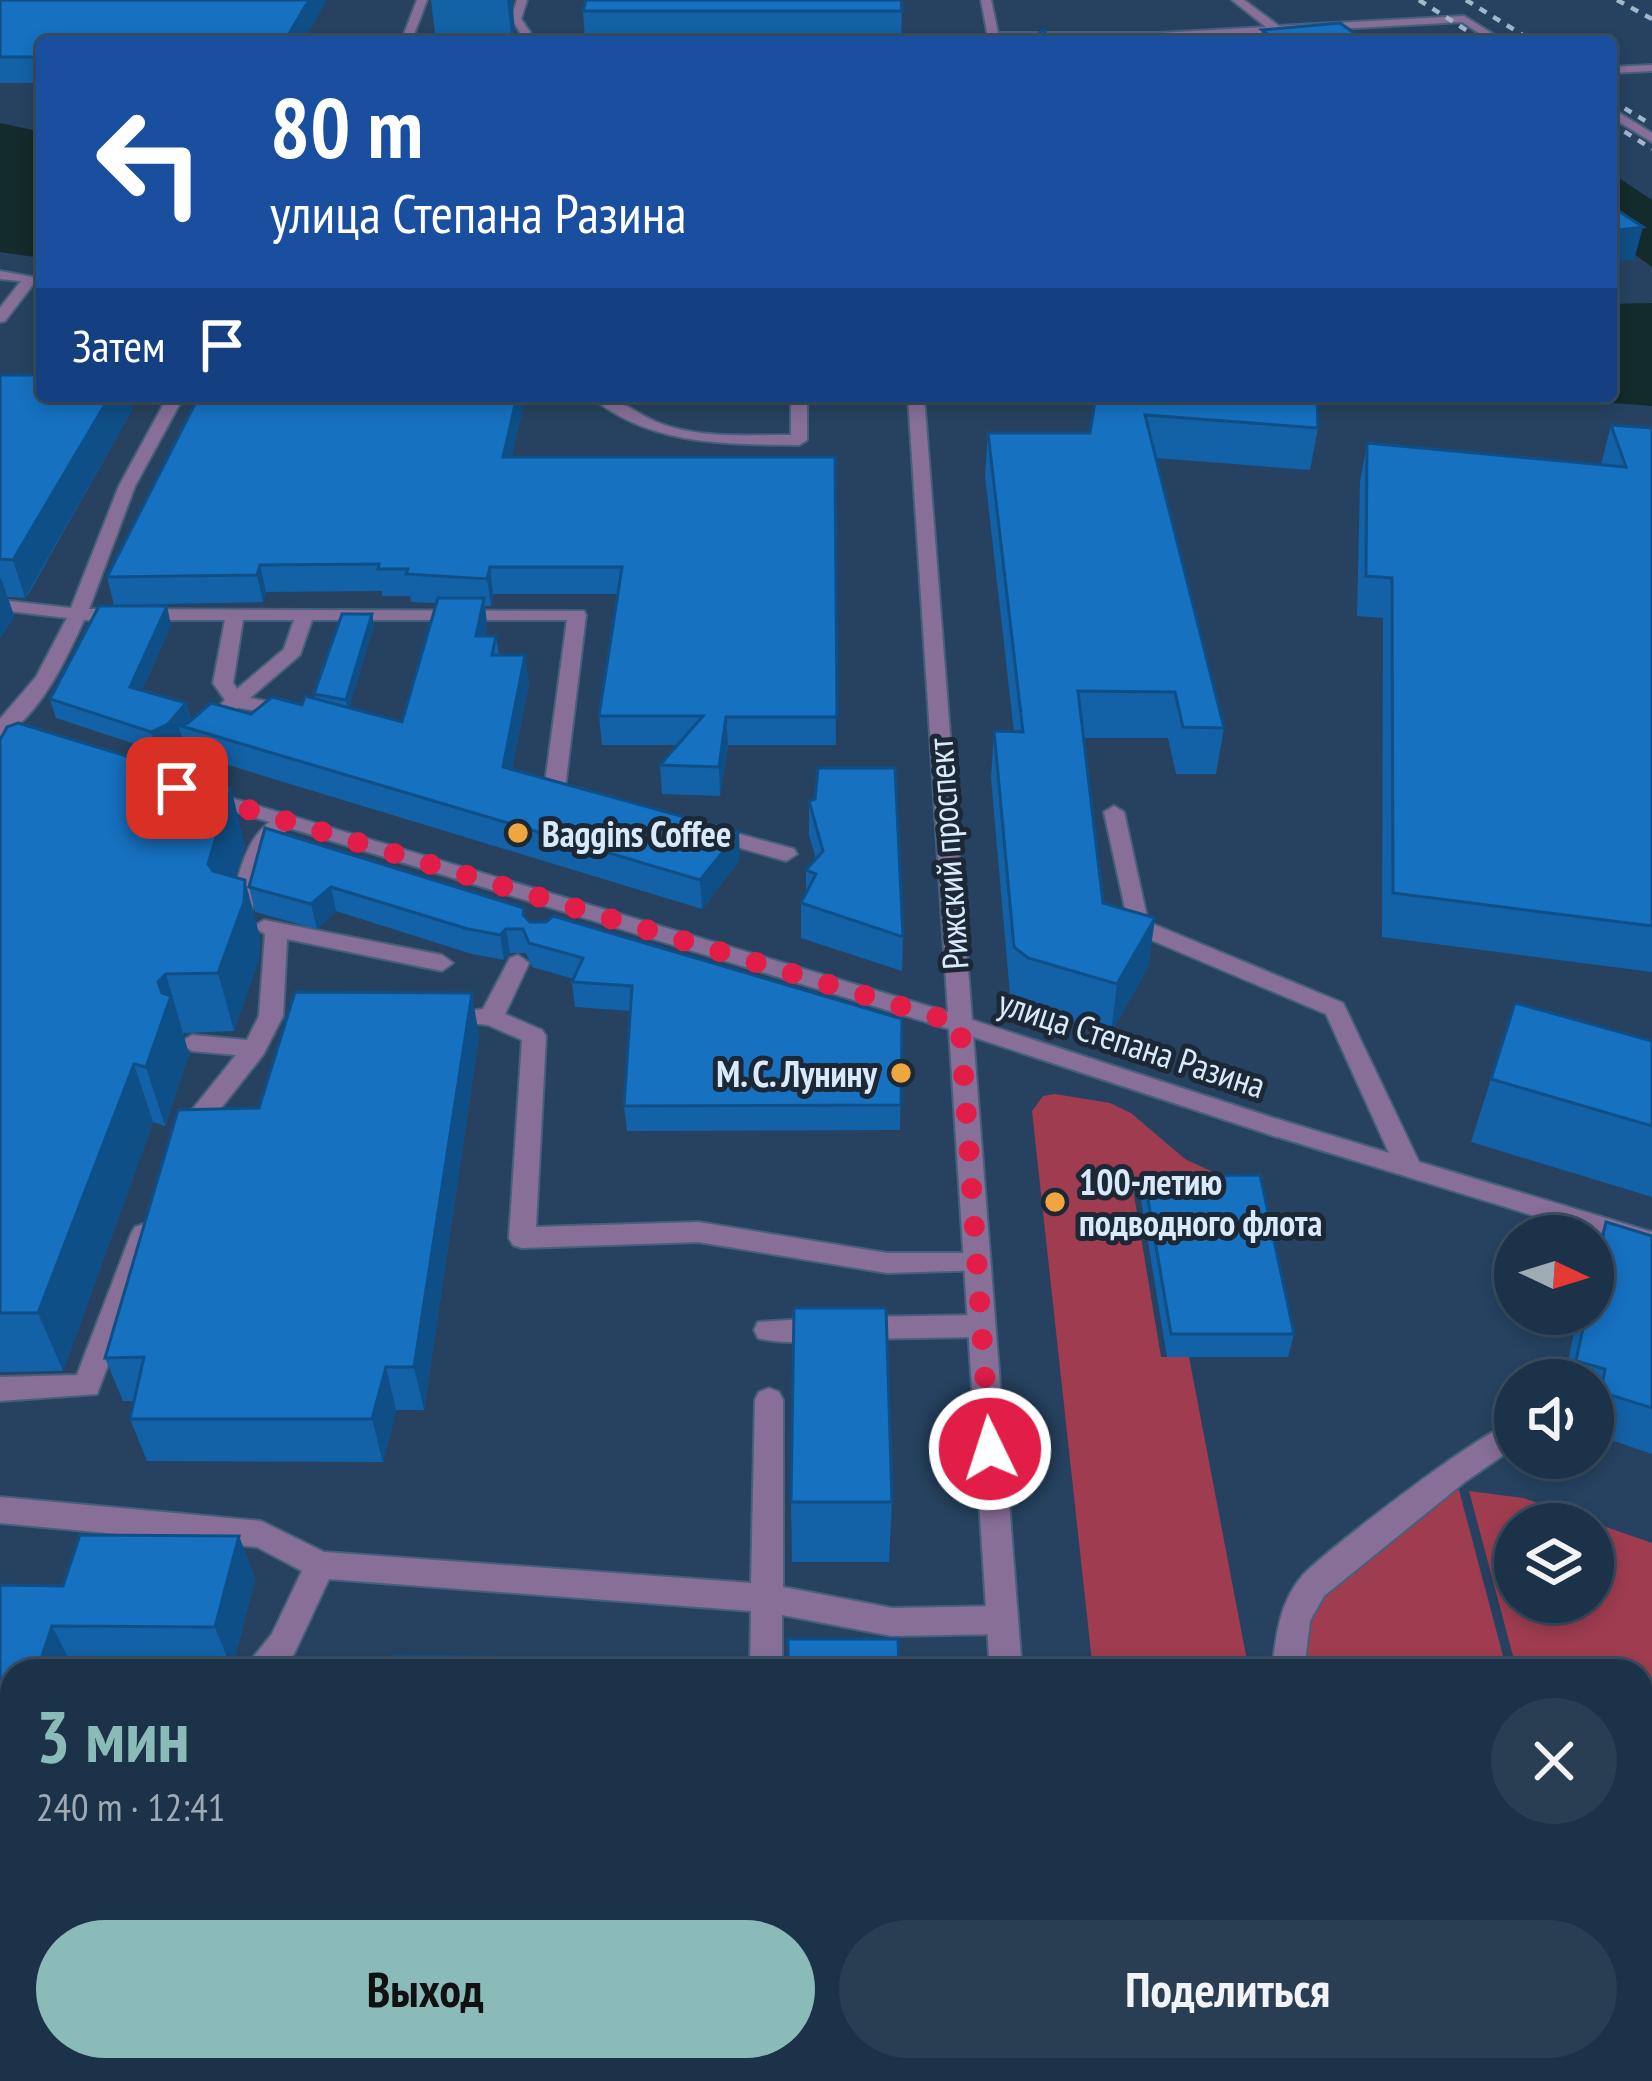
<!DOCTYPE html>
<html lang="ru">
<head>
<meta charset="utf-8">
<style>
	:root { --surface:#1c3248; --page:#293e52; --text:#f1f3f6; --muted:#a0aab4; --line:#3a4d60; --accent:#8bbbb9 }
	body { margin:0; font-family:"PT Sans Narrow",sans-serif; background:var(--page); color:var(--text); height:100vh; display:flex; flex-direction:column; font-size:45px; white-space:nowrap }
	* { box-sizing:border-box; margin:0 }
	p { font-size:39px; color:var(--muted) }
	.icon { flex:none; width:66px; height:66px; fill:none; stroke:currentColor; stroke-width:2; stroke-linecap:round; stroke-linejoin:round }
	.map { position:relative; flex:1; overflow:hidden }
	.sheet { position:absolute; left:0px; top:1659px; width:1653px; height:423px; display:flex; flex-direction:column; background:var(--surface); border-radius:36px 36px 0 0; box-shadow:0 6px 18px #0003,0 0 0 3px var(--line) }
	.sheet>* { flex:none }
	.banner { position:absolute; left:36px; top:36px; width:1581px; height:366px; border-radius:12px; box-shadow:0 6px 18px #0003,0 0 0 3px var(--line); background:#1a4fa0; color:#fff; overflow:hidden }
	.needle { width:78px; rotate:94deg }
	.controls { position:absolute; left:1494px; top:1215px; display:grid; gap:24px }
	.controls a { display:grid; place-items:center; width:120px; height:120px; border-radius:50%; background:var(--surface); box-shadow:0 6px 18px #0003,0 0 0 3px var(--line); font-size:60px }
	.pin { position:absolute; display:grid; place-items:center; width:102px; height:102px; color:#fff; margin:-51px; border-radius:24px; box-shadow:0 6px 18px #0006 }
	.me { position:absolute; width:132px; margin:-66px; rotate:356deg; stroke-linejoin:round; filter:drop-shadow(0 0 9px #0008) }
	.turn { display:flex; align-items:center; gap:42px; height:252px; padding:0 36px; font-size:54px }
	.turn .icon { width:156px; height:156px; stroke-width:2.5 }
	.turn b { display:block; font-size:84px; line-height:102px }
	.then { display:flex; align-items:center; height:114px; padding:0 36px; background:#0003; gap:24px; font-size:45px }
	.round { display:grid; place-items:center; flex:none; width:126px; height:126px; border-radius:63px; background:var(--page) }
	.headline { display:flex; align-items:center; justify-content:space-between; height:204px; padding:0 36px }
	h1 { font-size:72px; font-weight:700; line-height:90px; color:var(--accent) }
	.cta { display:flex; gap:24px; margin-top:auto; padding:24px 36px }
	.cta a { flex:1; height:138px; border-radius:72px; background:var(--accent); color:#111; font-size:48px; font-weight:700; line-height:138px; text-align:center }
	.cta a+a { background:var(--page); color:var(--text) }
	.map>svg:first-child { display:block }
	.green { fill:#9f3c50; fill-rule:evenodd }
	.water { fill:#132b2a }
	.lines { fill:none; stroke-linecap:round; stroke-linejoin:round }
	.service-casing { stroke:#46607c; stroke-width:4 }
	.minor-casing { stroke:#46607c; stroke-width:4 }
	.tertiary-casing { stroke:#46607c; stroke-width:4 }
	.service { fill:#876f98; fill-rule:evenodd }
	.minor { fill:#876f98; fill-rule:evenodd }
	.tertiary { fill:#876f98; fill-rule:evenodd }
	.rail { stroke:#a2b6cc; stroke-width:4.5; stroke-dasharray:8 8; stroke-linecap:butt }
	.wall { fill:#1361a6 }
	.shaded-wall { fill:#0f4f87 }
	.building { fill:#1671c1; stroke:#0f4f87; stroke-width:3 }
	.route { stroke:#e11d48; stroke-width:21; stroke-dasharray:0 37.8 }
	.poi-dot { fill:#f0a63f; stroke:#1c2835; stroke-width:4.5 }
	.labels { text-anchor:middle; dominant-baseline:central; stroke-width:10; stroke-linejoin:round; paint-order:stroke }
	.poi-label { font-size:36px; font-weight:bold; fill:#d9eafc; stroke:#1c2835; text-anchor:start }
	.street-label { font-size:36px; fill:#d9eafc; stroke:#1c2835 }
</style>
</head>
<body>
<div class="map">
<svg width="1652" height="2081" viewBox="0 0 1652 2081">
	<rect width="100%" height="100%" fill="#264260"/>
	<g class="green">
		<path d="M1055,1094L1110,1103L1131,1113L1185,1159L1230,1180L1227,1188L1133,1189L1161,1357H1189L1249,1671H1093L1032,1111L1043,1096Z"/>
		<path d="M1459,1490L1507,1671H1304L1309,1622L1323,1593L1446,1492Z"/>
		<path d="M1469,1491L1523,1498L1652,1543V2081L1641,2070V1671H1517ZM1515,1524H1593V1602H1515Z"/>
		<path d="M1138,2070H1326L1328,2081H1139Z"/>
		<path d="M1381,2070H1596L1595,2081H1383Z"/>
	</g>
	<g class="water">
		<path d="M0,123L42,132V258L0,252Z"/>
		<path d="M1611,173L1652,200V267L1611,237Z"/>
		<path d="M1652,303V406L1518,396H1611V304Z"/>
	</g>
	<g class="lines">
		<defs>
			<g id="service">
				<path d="M517,0H527L521,19L530,32L525,42H515L520,32L511,19Z"/>
				<path d="M981,0H991L998,33H1159L1266,27L1232,0H1244L1279,26L1464,16L1506,42H1493L1462,22L1159,39L989,42Z"/>
				<path d="M1652,65V71L1611,73V67Z"/>
				<path d="M1611,108L1652,133V142L1611,117Z"/>
				<path d="M0,271L38,278L5,321L0,322V308L21,281L0,279Z"/>
				<path d="M168,396H184L135,486L89,609L584,611L586,615L565,788L583,793L586,797L583,801H569L544,791L567,620H312L300,655L250,698L300,707L303,711L293,717L239,708L228,713L221,711L218,707L225,700L213,683L225,620H84C68,655 38,721 0,736V719L36,677L67,618L0,610V600L71,608L119,486ZM243,620H294L284,649L237,689L233,683Z"/>
				<path d="M590,396C619,396 634,413 659,423C700,439 748,435 791,435V396H807V440L799,445C725,444 650,446 590,396Z"/>
				<path d="M174,746L181,748V756L149,782H135L132,778L135,774Z"/>
				<path d="M1114,806L1124,812L1148,922L1343,1003L1419,1162L1652,1232V1252L1268,1134L1264,1128L1268,1122L1277,1119L1389,1153L1326,1014L1130,931L1104,812Z"/>
				<path d="M284,814L295,820L267,850L251,912L248,917H232L229,912C239,876 245,829 284,814Z"/>
				<path d="M710,826L794,849L797,854L786,861L702,837L699,832Z"/>
				<path d="M264,920L442,955L453,963L442,971L287,939L283,1016L263,1055L198,1137H180L176,1131L180,1125L236,1055L192,1051L180,1043L192,1035L247,1040L259,1016L265,934L253,927Z"/>
				<path d="M518,955L529,963L505,1014L542,1030L546,1036L536,1227L698,1222L887,1253H976L986,1256L989,1263L986,1270L887,1273L698,1242L522,1248L513,1245L509,1238L522,1040L488,1025L469,1023L465,1017L469,1011L483,1009L510,958Z"/>
				<path d="M144,1224L153,1227L157,1234L97,1394L0,1401V1377L77,1375L131,1234L135,1227Z"/>
				<path d="M980,1315L990,1318L994,1326L990,1334L980,1337L857,1339L847,1336L843,1328L847,1320L857,1317Z"/>
				<path d="M822,1318L832,1321L836,1329L832,1337C811,1343 779,1344 758,1338L754,1330L758,1322Z"/>
				<path d="M769,1388L779,1392L783,1400V1587L892,1608L1002,1606L1013,1610L1018,1620L1013,1630L1002,1634L892,1636L782,1615V1671H750L751,1611L329,1579L294,1654L279,1671H242L272,1634L302,1571L257,1547L0,1523V1497L261,1521L324,1552L751,1583L755,1400L759,1392Z"/>
				<path d="M1515,1422V1447L1466,1481L1324,1596L1310,1621L1304,1671H1272C1276,1637 1279,1602 1303,1575C1329,1548 1486,1427 1515,1422Z"/>
				<path d="M12,1743V1775L0,1778V1746Z"/>
				<path d="M57,2070H95L92,2081H54Z"/>
				<rect x="733" y="2070" width="38" height="11"/>
				<path d="M1345,2070H1383L1385,2081H1347Z"/>
			</g>
			<path id="minor" d="M960,1016L1286,1122L1290,1128L1286,1134L1277,1137L952,1030L948,1024L952,1018Z"/>
			<g id="tertiary">
				<path d="M417,0H427L411,42H401Z"/>
				<path d="M908,396H924L1022,1671H990L949,1029L197,800L194,796L204,790L211,792L948,1012Z"/>
				<rect x="1016" y="2070" width="38" height="11"/>
			</g>
		</defs>
		<use href="#service" class="service-casing"/>
		<use href="#minor" class="minor-casing"/>
		<use href="#tertiary" class="tertiary-casing"/>
		<use href="#service" class="service"/>
		<use href="#minor" class="minor"/>
		<use href="#tertiary" class="tertiary"/>
		<g class="rail">
			<path d="M1419,0L1485,42"/>
			<path d="M1466,0L1534,42"/>
			<path d="M1617,0L1652,19"/>
			<path d="M1611,100L1652,125"/>
			<path d="M1611,123L1652,149"/>
		</g>
	</g>
	<g class="wall">
		<path d="M0,0L42,42V83H0Z"/>
		<path d="M431,0H512L515,32L512,42H436Z"/>
		<path d="M583,11H902L901,42H585Z"/>
		<path d="M1262,30L1367,42H1260Z"/>
		<path d="M0,375L42,396H128L132,410L29,593L25,598L8,597L14,616L0,639Z"/>
		<path d="M1096,396L1318,428L1310,470L1156,458L1224,728L1216,774H1176L1168,738H1084L1103,903L1155,918L1148,967L1111,1033L1023,1006L1010,995L991,778L994,731L1014,732L985,476L988,433H1090Z"/>
		<path d="M1611,425L1652,428V972L1382,937L1383,618L1357,616L1360,481L1367,443L1601,465Z"/>
		<path d="M512,457H835L836,745H728L720,796L662,794L660,765L678,745H602L599,716L618,594H493L491,606H485L487,625L485,636H496L499,655L529,682L512,769L740,860L702,909L185,752L181,734L173,743L156,751L56,718L50,699L171,625L142,690L186,703L191,720L251,714L302,705L315,699L314,694L372,614L374,625L349,708L402,722L436,603L411,602L410,596H382V591L266,592L263,602L114,605L107,577Z"/>
		<path d="M0,740L245,845L236,877L260,937L259,959L234,1031L184,1033L183,1034L189,1054L165,1126L153,1122L63,1371L0,1372Z"/>
		<path d="M809,801L903,937L902,971L801,938V903L806,894V870L816,859L809,835Z"/>
		<path d="M265,828L526,917L530,922L902,1019L900,1130L627,1131L624,1106L631,1011L575,1007L572,982L574,979L532,967L526,953H510L504,960L472,954L336,911L317,929L255,912L249,887Z"/>
		<path d="M1515,1003L1652,1041V1197L1471,1142Z"/>
		<path d="M479,1036L424,1410H396L383,1462L147,1461L130,1419L134,1401H123L105,1358L259,1108Z"/>
		<path d="M1144,1176L1294,1334L1288,1357H1167L1141,1200Z"/>
		<path d="M1606,1222L1652,1236V1454L1593,1434V1380H1564L1578,1314H1593V1253Z"/>
		<path d="M791,1502H892L889,1562H792Z"/>
		<path d="M239,1536L255,1579L232,1670L74,1669L73,1671H12V1722H0V1585L63,1586Z"/>
		<path d="M0,1858H12V2070H49L46,2080H0Z"/>
	</g>
	<g class="shaded-wall">
		<path d="M309,0H327L303,42H284Z"/>
		<path d="M507,0H512L515,32L512,42Z"/>
		<path d="M1643,227L1634,260L1611,262V231Z"/>
		<path d="M110,396H128L132,410L25,598L13,560Z"/>
		<path d="M517,396H526L506,483L503,457Z"/>
		<path d="M260,565L266,592L263,602L257,575Z"/>
		<path d="M490,567L493,594L491,606L487,579Z"/>
		<path d="M1,578L14,616L0,639V580Z"/>
		<path d="M484,598L487,625L480,663L476,636Z"/>
		<path d="M167,606L171,625L135,705L130,687Z"/>
		<path d="M372,614L374,625L348,711L346,700Z"/>
		<path d="M525,655L529,682L507,795L503,767Z"/>
		<path d="M186,703L191,722L178,725L181,734L173,743L156,751L151,732Z"/>
		<path d="M726,717L728,745L720,796L719,767Z"/>
		<path d="M231,788L245,845L223,921L208,864Z"/>
		<path d="M739,832L740,860L702,909L700,880Z"/>
		<path d="M245,880L260,937L259,959L234,1031L218,973Z"/>
		<path d="M331,887L336,911L317,929L311,904Z"/>
		<path d="M1155,918L1148,967L1111,1033L1117,984Z"/>
		<path d="M506,929L510,953L504,960L500,935Z"/>
		<path d="M166,974L189,1054L165,1126L146,1067L158,982Z"/>
		<path d="M472,993L479,1036L424,1410L414,1367Z"/>
		<path d="M134,1064L153,1122L63,1371L38,1313Z"/>
		<path d="M386,1367L396,1410L383,1462L372,1419Z"/>
		<path d="M239,1536L255,1579L232,1670L215,1627Z"/>
		<path d="M52,1626L74,1669L73,1671H37Z"/>
		<path d="M39,2070H49L46,2080Z"/>
	</g>
	<g class="building">
		<path d="M0,0H309L284,42H42V57H0Z"/>
		<path d="M586,0H901L902,11H583Z"/>
		<path d="M1340,23L1367,42H1279L1262,30Z"/>
		<path d="M1044,29L1047,42H1029Z"/>
		<path d="M1611,206L1643,227L1611,231Z"/>
		<path d="M0,375H42V396H110L13,560L0,559Z"/>
		<path d="M199,396H517L503,457H835L837,717H726L719,767L660,765L703,716H599L622,567H490L487,579L406,574L408,569H378L379,564L260,565L257,575L107,577Z"/>
		<path d="M1096,396H1317L1318,428L1145,415L1224,728L1183,727L1175,692L1078,691L1103,903L1155,918L1117,984L1028,958L1014,947L994,731L1023,732L988,433H1090Z"/>
		<path d="M1611,425L1652,428V926L1393,893L1392,578L1366,576L1367,443L1626,467Z"/>
		<path d="M438,598H484L476,636H496L492,655H525L503,767L739,832L700,880L178,725L188,723L211,703L251,714L272,697L302,705L305,696L402,722Z"/>
		<path d="M99,606H167L130,687L186,703L168,724L151,732L50,699Z"/>
		<path d="M342,614H372L346,700L314,694Z"/>
		<path d="M18,723L231,788L208,864L213,871L245,880L244,902L218,973L166,974L158,982L162,993L171,996L146,1067L134,1064L38,1313H0V740L7,727Z"/>
		<path d="M818,768H895L903,937L801,903L816,874L806,870L823,851L809,801L815,799Z"/>
		<path d="M265,828L524,908L523,915L530,922H546L553,916L902,1019L901,1105L624,1106L632,986L572,982L583,958L529,943L523,929H506L500,935L468,929L331,887L311,904L249,887Z"/>
		<path d="M295,992L472,993L414,1367H386L372,1419H130L144,1357L105,1358L178,1110L259,1108Z"/>
		<path d="M1515,1003L1652,1041V1126L1491,1079Z"/>
		<path d="M1260,1175L1294,1334H1171L1144,1176Z"/>
		<path d="M1606,1222L1652,1236V1408L1601,1392L1605,1369L1576,1361L1586,1314H1593V1282Z"/>
		<path d="M794,1308H886L892,1502H791Z"/>
		<path d="M80,1535L239,1536L215,1627L52,1626L37,1671H12V1681H0V1585L63,1586Z"/>
		<path d="M788,1639H898L899,1671H788Z"/>
		<path d="M393,1656L495,1657L493,1671H390Z"/>
		<rect x="0" y="1858" width="12" height="186"/>
		<path d="M783,2070H911V2081H782Z"/>
	</g>
	<g class="lines">
		<path class="route" d="M177,788L960,1024L990,1449"/>
	</g>
	<g class="poi-dot">
		<circle cx="518" cy="833" r="12"/>
		<circle cx="901" cy="1073" r="12"/>
		<circle cx="1055" cy="1202" r="12"/>
	</g>
	<g class="labels">
		<g class="poi-label">
			<text x="542" y="833">Baggins Coffee</text>
			<text x="877" y="1073" text-anchor="end">М. С. Лунину</text>
			<text x="1079" y="1181">100-летию<tspan x="1079" dy="41">подводного флота</tspan></text>
		</g>
		<g class="street-label">
			<text transform="translate(947 854) rotate(-94)">Рижский проспект</text>
			<text transform="translate(1132 1043) rotate(18)">улица Степана Разина</text>
		</g>
	</g>
</svg>
<div class="controls">
<a><svg class="needle" viewBox="-14 -14 28 28"><path d="M0-13l5 13h-10z" fill="#e53935"/><path d="M0 13l5-13h-10z" fill="#a0aab4"/></svg></a>
<a><svg class="icon" aria-label="sound" viewBox="0 0 24 24"><path d="M4 9h4l5-4v14l-5-4H4zM17 9q2 3 0 6"/></svg></a>
<a><svg class="icon" aria-label="layers" viewBox="0 0 24 24"><path d="M12 4l9 5-9 5-9-5zM3 14l9 5 9-5"/></svg></a>
</div>
<div class="pin" style="left:177px;top:788px;background:#d93025"><svg class="icon" aria-label="arrive" viewBox="0 0 24 24"><path d="M6 21V4h12l-3 4 3 4H6"/></svg></div>
<svg class="me" style="left:990px;top:1449px" viewBox="-20 -20 40 40"><circle r="17" fill="#e11d48" stroke="#fff" stroke-width="3"/><path d="M0-11L8 9 0 5-8 9z" fill="#fff"/></svg>
<div class="banner">
<div class="turn"><svg class="icon" aria-label="left" viewBox="0 0 24 24"><path d="M17 20v-9H6M10 6l-5 5 5 5"/></svg><div><b>80 m</b>улица Степана Разина</div></div>
<div class="then">Затем<svg class="icon" aria-label="arrive" viewBox="0 0 24 24"><path d="M6 21V4h12l-3 4 3 4H6"/></svg></div>
</div>
<section class="sheet">
<div class="headline"><div><h1>3 мин</h1><p>240 m · 12:41</p></div><a class="round"><svg class="icon" aria-label="close" viewBox="0 0 24 24"><path d="M6 6l12 12M18 6L6 18"/></svg></a></div>
<div class="cta"><a>Выход</a><a>Поделиться</a></div>
</section>
</div>
</body>
</html>
